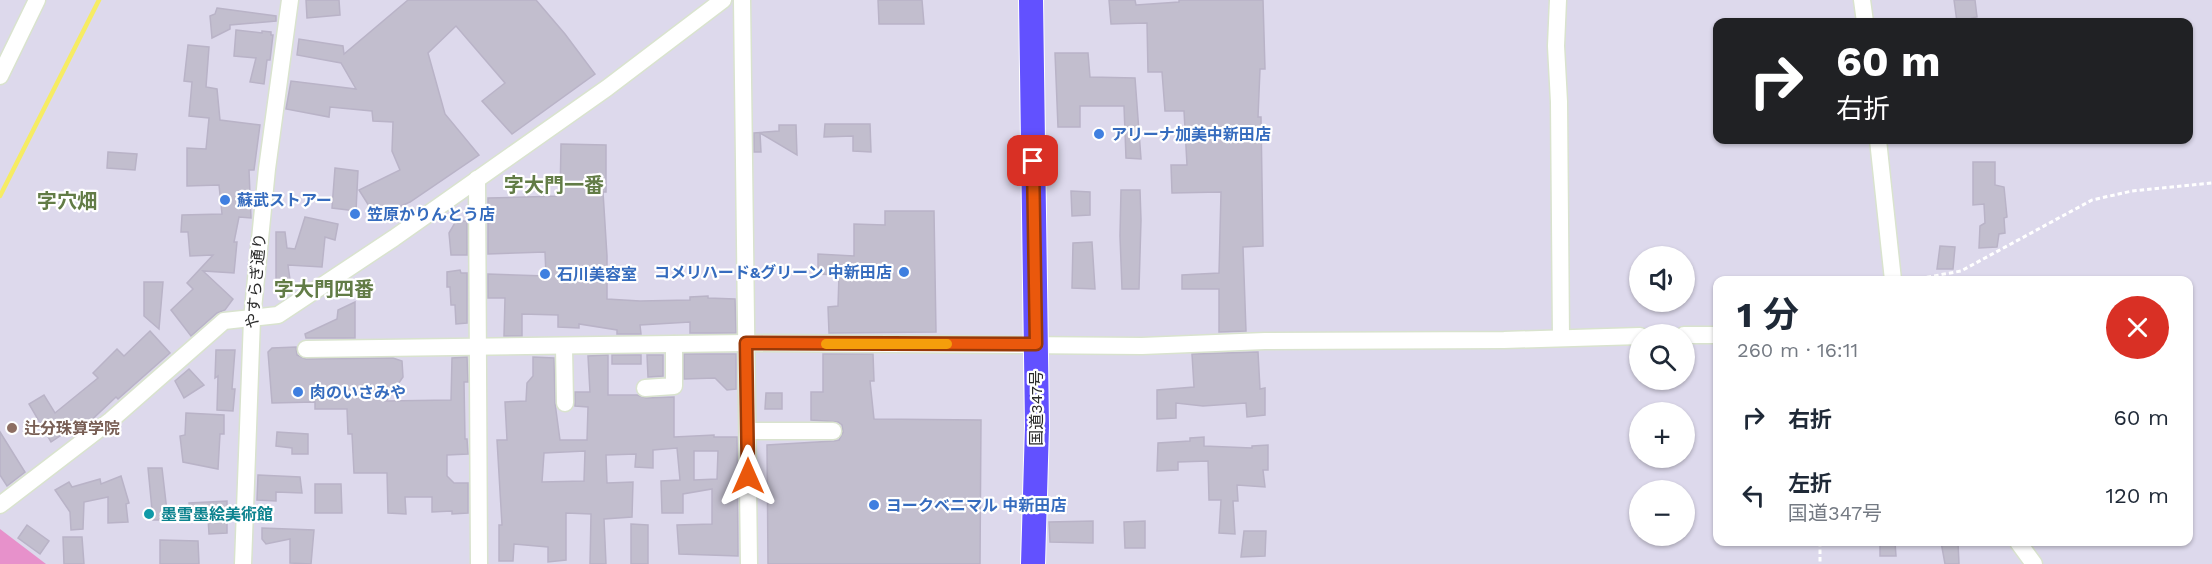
<!DOCTYPE html>
<html lang="ja">
<head>
<meta charset="utf-8">
<style>
	:root { --surface:#fff; --page:#f6f6f7; --text:#1f2937; --muted:#747a83 }
	body { margin:0; font-family:"Work Sans","Noto Sans JP",sans-serif; background:var(--page); color:var(--text); height:100vh; display:flex; flex-direction:column; font-size:22px; white-space:nowrap }
	* { box-sizing:border-box; margin:0 }
	p { font-size:20px; color:var(--muted) }
	.icon { flex:none; width:33px; height:33px; fill:none; stroke:currentColor; stroke-width:2; stroke-linecap:round; stroke-linejoin:round }
	.map { position:relative; flex:1; overflow:hidden }
	.side { position:absolute; left:1713px; top:276px; width:480px; height:270px; display:flex; flex-direction:column; background:var(--surface); border-radius:12px; box-shadow:0 2px 4px #0004 }
	.side>* { flex:none }
	.guide { position:absolute; left:1713px; top:18px; width:480px; height:126px; border-radius:12px; box-shadow:0 2px 4px #0004; background:#202124; color:#fff; overflow:hidden }
	.buttons { position:absolute; left:1629px; top:246px; display:grid; gap:12px }
	.buttons a { display:grid; place-items:center; width:66px; height:66px; border-radius:50%; background:var(--surface); box-shadow:0 2px 4px #0004; font-size:30px }
	.pin { position:absolute; display:grid; place-items:center; width:51px; height:51px; color:#fff; margin:-26px; border-radius:12px; box-shadow:0 3px 9px #0006 }
	.me { position:absolute; width:66px; margin:-33px; rotate:0deg; stroke-linejoin:round; filter:drop-shadow(0 0 4px #0008) }
	.turn { display:flex; align-items:center; gap:21px; height:126px; padding:0 24px; font-size:27px }
	.turn .icon { width:78px; height:78px; stroke-width:2.5 }
	.turn b { display:block; font-size:42px; line-height:51px }
	.round { display:grid; place-items:center; flex:none; width:63px; height:63px; border-radius:32px; background:var(--page) }
	.headline { display:flex; align-items:center; justify-content:space-between; height:102px; padding:0 24px }
	h1 { font-size:36px; font-weight:700; line-height:45px }
	ul { padding:0; list-style:none }
	li { display:flex; align-items:center; gap:18px; height:78px; padding:0 24px }
	li div { flex:1 }
	li b { display:block; font-size:22px }
	li em { font-style:normal }
	.map>svg:first-child { display:block }
	.green { fill:#e791cb }
	.lines { fill:none; stroke-linecap:round; stroke-linejoin:round }
	.stream { stroke:#f6ec64; stroke-width:4.5 }
	.building { fill:#c2bece; stroke:#b9b3c7; stroke-width:1.5; fill-rule:evenodd }
	.minor-casing { stroke:#d9e3ce; stroke-width:19 }
	.highway-casing { stroke:#fff; stroke-width:26 }
	.path { stroke:#fff; stroke-width:3; stroke-dasharray:4.5 3; stroke-linecap:butt }
	.minor { stroke:#fff; stroke-width:16 }
	.highway { stroke:#6251ff; stroke-width:24 }
	.route-casing { stroke:#983908; stroke-width:15 }
	.route { stroke:#ea580c; stroke-width:10 }
	.slow { stroke:#f59e0b; stroke-width:10 }
	.shop-dot { fill:#3f7fe0; stroke:#fff; stroke-width:2 }
	.education-dot { fill:#8d6e63; stroke:#fff; stroke-width:2 }
	.culture-dot { fill:#0f9aa8; stroke:#fff; stroke-width:2 }
	.labels { text-anchor:middle; dominant-baseline:central; stroke-width:4.5; stroke-linejoin:round; paint-order:stroke }
	.shop-label { font-size:16px; font-weight:bold; fill:#366cbe; stroke:#fff; text-anchor:start }
	.street-label { font-size:16px; fill:#292929; stroke:#fff }
	.education-label { font-size:16px; font-weight:bold; fill:#785e54; stroke:#fff; text-anchor:start }
	.culture-label { font-size:16px; font-weight:bold; fill:#0d838f; stroke:#fff; text-anchor:start }
	.quarter-label { font-size:20px; font-weight:bold; fill:#627c46; stroke:#fff }
</style>
</head>
<body>
<div class="map">
<svg width="2212" height="564" viewBox="0 0 2212 564">
	<rect width="100%" height="100%" fill="#ddd9ec"/>
	<path class="green" d="M0,529L46,564H0Z"/>
	<g class="lines">
		<path class="stream" d="M0,196L99,0"/>
	</g>
	<g class="building">
		<path d="M306,0H339L340,15L307,18Z"/>
		<path d="M408,0H536L565,34L595,74L512,134L482,101L505,83L456,26L428,53L445,114L479,155L410,202L376,217L359,190L400,170L392,151L393,122L373,121L372,111L330,107L329,117L286,109L291,81L356,89L341,63L297,55L299,39L343,46L344,54Z"/>
		<path d="M878,0H922L924,24H879Z"/>
		<path d="M1109,0H1135L1136,5L1179,2V0H1263L1265,69H1260L1258,117H1261L1263,246L1243,247L1246,331L1219,332V289H1182V275L1219,273L1221,192L1172,193L1171,165H1187L1184,111H1165L1162,72H1148L1147,23L1111,24Z"/>
		<path d="M1954,0H1975L1977,17L1972,18L1973,22H1957Z"/>
		<path d="M217,8L276,16V21L230,25V29L212,38L210,16L215,14Z"/>
		<path d="M236,30L262,33V31L271,32V35H273L270,60H267L264,84L250,82L256,58L234,56Z"/>
		<path d="M188,45L209,47L206,87L217,89L220,120L260,125L254,170H249L251,218L239,217L234,242H237L234,273L203,271L233,299L225,310L217,313L191,336L171,310L193,289L187,283L213,255L190,256L188,232H181L182,215L222,214L219,185L187,186V148L206,149L209,118L189,116L192,82L184,81Z"/>
		<path d="M1055,53H1088L1090,77L1135,78L1141,159L1126,158L1124,106H1080V127H1058Z"/>
		<path d="M825,124H870L871,152L853,151V136L824,137Z"/>
		<path d="M779,125H796L797,155L760,133L761,152H754V133L779,131Z"/>
		<path d="M561,144L606,145V192H603L607,256V299L640,301L690,300V297L708,296V298L735,299L736,333H690V322L640,325L641,334H617V330L579,324V328L558,327V315L522,314V336H504L505,298H488V274L546,276L545,252L488,254V198L560,196Z"/>
		<path d="M108,152L137,154L135,170L107,168Z"/>
		<path d="M1973,162H1995V185L2004,187L2007,217L2004,218L2005,233L1999,234L1997,247L1979,248L1980,226L1985,223L1984,204L1973,205Z"/>
		<path d="M335,168L358,171L356,211L332,208Z"/>
		<path d="M1121,190H1140L1141,220L1139,289H1122L1120,236Z"/>
		<path d="M1071,191L1090,192V215L1072,216Z"/>
		<path d="M885,211H934L936,332L829,333L828,307L838,306L839,275L818,274V254L854,256V224L885,225Z"/>
		<path d="M305,217L338,224L335,240L325,237L322,267L288,265L290,280L276,281V232H285L287,248L295,249Z"/>
		<path d="M456,221H467V255H451L449,233Z"/>
		<path d="M1092,242L1095,289L1072,288L1073,243Z"/>
		<path d="M1940,246L1955,247L1953,269H1937Z"/>
		<path d="M460,270L461,273H467V323L456,324L455,305H451L450,287H447V272Z"/>
		<path d="M144,282H163L159,329L144,316Z"/>
		<path d="M355,302V338H306L305,334L337,319L338,310Z"/>
		<path d="M150,331L170,353L118,399L116,397L84,427L81,422L51,442L29,404L44,395L55,413L98,378L93,373L117,349L124,356Z"/>
		<path d="M296,347L297,355L306,359L393,358L402,361L403,377L386,401L451,400L452,358L467,357L468,382H464L465,439H467L468,454L447,455V476L454,483H468V513L452,514V511L432,512V497H405L406,514L388,513L387,473H354L352,434H348L347,409H315V402L272,403L268,352L272,348Z"/>
		<path d="M216,350H235L232,389H235L233,411L217,410L218,376L215,378Z"/>
		<path d="M1258,352L1260,389L1265,388V415L1247,417L1246,403L1203,406L1176,403V418L1157,419V390L1194,387L1192,354Z"/>
		<path d="M736,354V389L727,390L715,378L684,379V354Z"/>
		<path d="M823,354H873L874,381H870L874,419L981,420L980,564H768L767,445L834,441L839,440L843,432L842,425L838,422L811,420V392H823Z"/>
		<path d="M608,355V395H637L646,398L674,397V437L714,435V437H737L738,556L679,554L677,525L712,524V489L683,494V513H662L661,481L680,480L677,448L653,450V468L635,467L636,454L606,455L607,483L633,482L632,517L604,519L606,564H590L591,514L566,513V560L548,562V547L514,544L513,561H499V525H502L497,440H507L505,402L526,401L527,383L533,376V357L554,358L555,403L560,440H587L588,407L575,406V392H590L588,356ZM585,451L584,481L542,482L544,453ZM694,451H718L717,479L694,480Z"/>
		<rect x="612" y="355" width="29" height="9"/>
		<path d="M647,355H663V376L648,377Z"/>
		<path d="M189,369L204,385L184,398L175,381Z"/>
		<path d="M766,393H782V409H765Z"/>
		<path d="M186,413L224,415V434H220L218,469L183,462L180,436L185,435Z"/>
		<path d="M0,432L25,472L7,486L0,475Z"/>
		<path d="M277,432L308,434V454H292V448L276,446Z"/>
		<path d="M1204,437V446L1252,448V446L1268,445V470H1263L1265,487L1237,485L1238,501H1233L1235,534L1219,533L1221,500H1209L1208,461L1178,462V470L1157,471L1158,443L1190,441V438Z"/>
		<path d="M148,468H162L168,520H153Z"/>
		<path d="M258,475L300,477L302,493L276,492V501L257,500Z"/>
		<path d="M121,476L129,503L126,504L128,522L108,523V497L84,502L83,529L71,530L70,512L55,490L69,482L72,487L100,479L101,484Z"/>
		<path d="M315,484H341L342,513H315Z"/>
		<path d="M227,501V533L209,534L208,517L191,518L189,503Z"/>
		<path d="M1093,521V543L1050,542L1049,522Z"/>
		<path d="M1145,521V548H1125L1124,522Z"/>
		<path d="M631,524L648,525V564H631Z"/>
		<path d="M27,525L49,541L40,554L18,538Z"/>
		<path d="M262,528L314,530L311,564L290,563V539L266,544L262,539Z"/>
		<path d="M1244,531H1266L1265,556L1241,557Z"/>
		<path d="M63,537H82L84,564H64Z"/>
		<path d="M160,540L198,541L199,564H160Z"/>
		<path d="M1880,542H1895L1896,556H1880Z"/>
		<path d="M1941,542H1958L1959,564H1945Z"/>
	</g>
	<g class="lines">
		<defs>
			<g id="minor">
				<path d="M742,0L749,564"/>
				<path d="M1558,0L1556,46L1559,102L1561,338"/>
				<path d="M1862,0L1865,22"/>
				<path d="M0,76L37,0"/>
				<path d="M1878,140L1893,280"/>
				<path d="M477,179L479,564"/>
				<path d="M1684,335H1718"/>
				<path d="M564,347L565,403"/>
				<path d="M306,349L746,343L1142,346L1265,341L1504,340L1640,336"/>
				<path d="M645,388L674,386V344"/>
				<path d="M748,431H833"/>
				<path d="M0,505L111,420L224,321L278,315L394,238L607,88L723,0"/>
				<path d="M2018,542L2034,564"/>
				<path d="M243,564L252,319L267,169L290,0"/>
			</g>
			<path id="highway" d="M1031,0L1037,426L1033,564"/>
		</defs>
		<use href="#minor" class="minor-casing"/>
		<use href="#highway" class="highway-casing"/>
		<g class="path">
			<path d="M1912,280L1961,271L2092,200L2132,191L2212,183"/>
			<path d="M1820,542V564"/>
		</g>
		<use href="#minor" class="minor"/>
		<use href="#highway" class="highway"/>
	</g>
	<g class="lines">
		<defs>
			<path id="route" d="M748,476L746,343L1036,344L1033,161"/>
		</defs>
		<use href="#route" class="route-casing"/>
		<use href="#route" class="route"/>
		<path class="slow" d="M826,344H947"/>
	</g>
	<g class="shop-dot">
		<circle cx="1099" cy="134" r="6"/>
		<circle cx="225" cy="200" r="6"/>
		<circle cx="355" cy="214" r="6"/>
		<circle cx="904" cy="272" r="6"/>
		<circle cx="545" cy="274" r="6"/>
		<circle cx="298" cy="392" r="6"/>
		<circle cx="874" cy="505" r="6"/>
	</g>
	<circle class="education-dot" cx="12" cy="428" r="6"/>
	<circle class="culture-dot" cx="149" cy="514" r="6"/>
	<g class="labels">
		<g class="shop-label">
			<text x="1111" y="134">アリーナ加美中新田店</text>
			<text x="237" y="200">蘇武ストアー</text>
			<text x="367" y="214">笠原かりんとう店</text>
			<text x="892" y="272" text-anchor="end">コメリハード&amp;グリーン 中新田店</text>
			<text x="557" y="274">石川美容室</text>
			<text x="310" y="392">肉のいさみや</text>
			<text x="886" y="505">ヨークベニマル 中新田店</text>
		</g>
		<g class="street-label">
			<text transform="translate(256 281) rotate(-85)">やすらぎ通り</text>
			<text transform="translate(1036 408) rotate(-90)">国道347号</text>
		</g>
		<g class="education-label">
			<text x="24" y="428">辻分珠算学院</text>
		</g>
		<g class="culture-label">
			<text x="161" y="514">墨雪墨絵美術館</text>
		</g>
		<g class="quarter-label">
			<text x="554" y="185">字大門一番</text>
			<text x="67" y="201">字穴畑</text>
			<text x="324" y="289">字大門四番</text>
		</g>
	</g>
</svg>
<div class="buttons">
<a><svg class="icon" aria-label="sound" viewBox="0 0 24 24"><path d="M4 9h4l5-4v14l-5-4H4zM17 9q2 3 0 6"/></svg></a>
<a><svg class="icon" aria-label="search" viewBox="0 0 24 24"><circle cx="10" cy="10" r="6"/><path d="M15 15l6 6"/></svg></a>
<a>+</a>
<a>−</a>
</div>
<div class="pin" style="left:1033px;top:161px;background:#d93025"><svg class="icon" aria-label="arrive" viewBox="0 0 24 24"><path d="M6 21V4h12l-3 4 3 4H6"/></svg></div>
<svg class="me" style="left:748px;top:476px" viewBox="-20 -20 40 40"><path d="M0-17L14 15 0 8-14 15z" fill="#ea580c" stroke="#fff" stroke-width="4"/></svg>
<div class="guide">
<div class="turn"><svg class="icon" aria-label="right" viewBox="0 0 24 24"><path d="M7 20v-9h11M14 6l5 5-5 5"/></svg><div><b>60 m</b>右折</div></div>
</div>
<section class="side">
<div class="headline"><div><h1>1 分</h1><p>260 m · 16:11</p></div><a class="round" style="background:#d93025;color:#fff"><svg class="icon" aria-label="close" viewBox="0 0 24 24"><path d="M6 6l12 12M18 6L6 18"/></svg></a></div>
<ul>
<li><svg class="icon" aria-label="right" viewBox="0 0 24 24"><path d="M7 20v-9h11M14 6l5 5-5 5"/></svg><div><b>右折</b></div><em>60 m</em></li>
<li><svg class="icon" aria-label="left" viewBox="0 0 24 24"><path d="M17 20v-9H6M10 6l-5 5 5 5"/></svg><div><b>左折</b><p>国道347号</p></div><em>120 m</em></li>
</ul>
</section>
</div>
</body>
</html>
